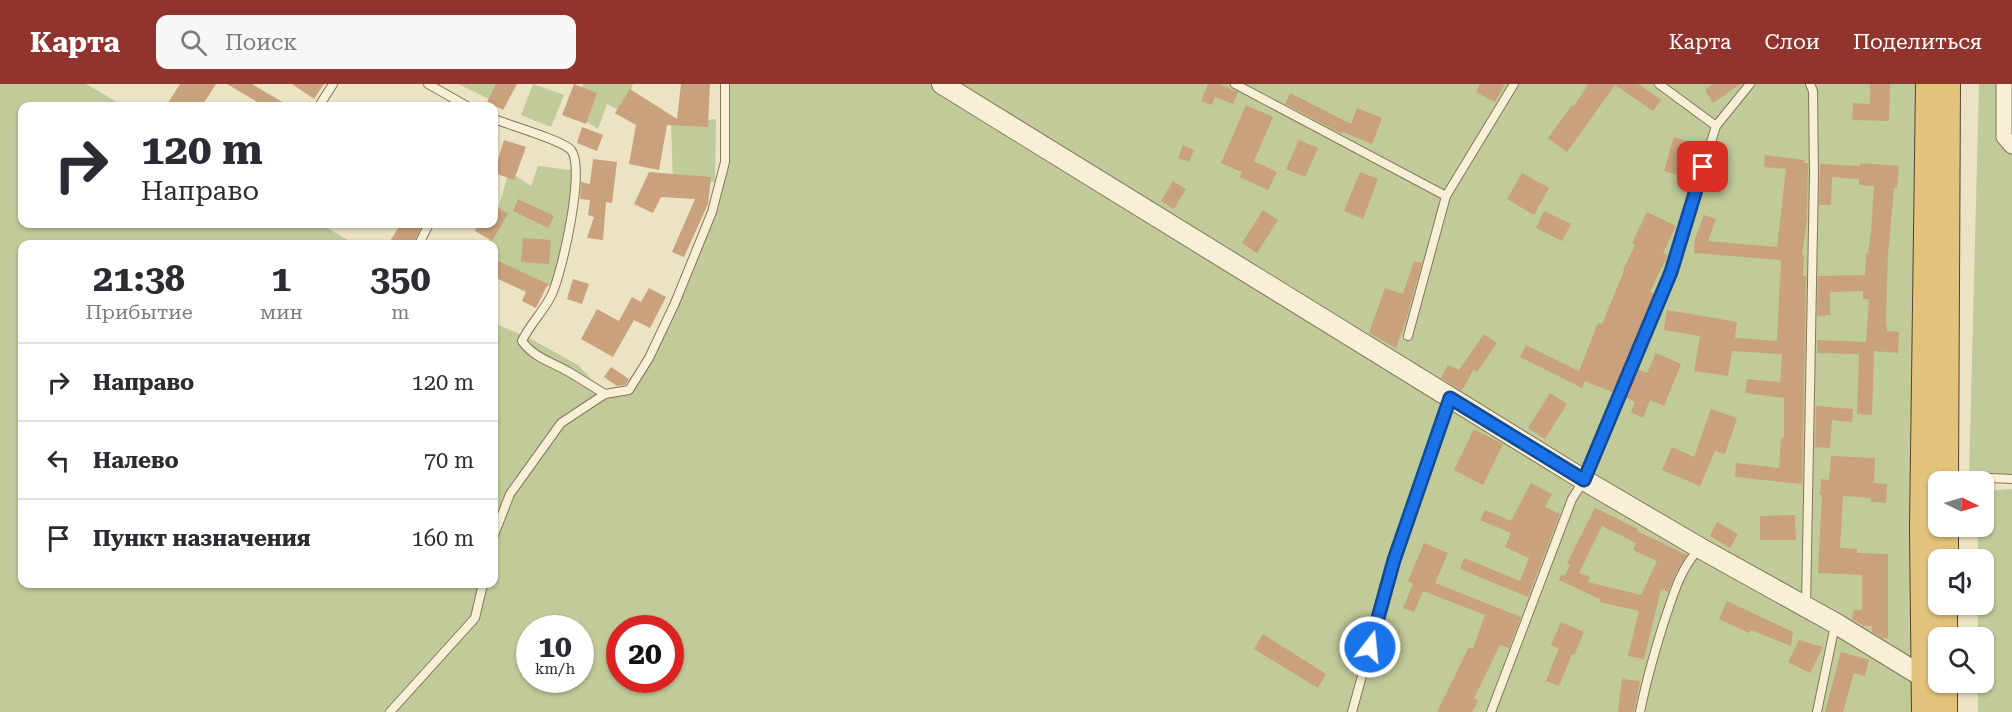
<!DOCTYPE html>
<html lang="ru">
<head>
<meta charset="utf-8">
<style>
	:root { --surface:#fff; --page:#f7f7f7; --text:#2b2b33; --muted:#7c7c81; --line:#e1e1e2; --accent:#92342e }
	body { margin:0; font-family:"Roboto Serif",serif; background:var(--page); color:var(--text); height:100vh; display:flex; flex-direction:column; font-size:22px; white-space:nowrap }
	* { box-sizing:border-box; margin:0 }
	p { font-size:20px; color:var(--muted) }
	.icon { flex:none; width:33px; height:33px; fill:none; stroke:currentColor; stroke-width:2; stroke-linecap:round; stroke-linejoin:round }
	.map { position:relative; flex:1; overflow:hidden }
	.sheet { position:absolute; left:18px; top:156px; width:480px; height:348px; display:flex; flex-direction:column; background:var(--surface); border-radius:12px; box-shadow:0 2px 4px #0004 }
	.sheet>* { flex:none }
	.hud { position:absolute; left:18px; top:18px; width:480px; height:126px; border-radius:12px; box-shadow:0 2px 4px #0004; background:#fff; color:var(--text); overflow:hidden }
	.needle { width:39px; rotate:95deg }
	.tools { position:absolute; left:1928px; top:387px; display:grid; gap:12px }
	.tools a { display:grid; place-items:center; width:66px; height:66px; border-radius:12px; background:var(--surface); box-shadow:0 2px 4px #0004; font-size:30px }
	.speed { position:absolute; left:516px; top:531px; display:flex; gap:12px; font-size:30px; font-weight:700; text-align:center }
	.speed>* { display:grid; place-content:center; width:78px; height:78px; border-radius:50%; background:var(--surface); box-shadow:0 2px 4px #0004; line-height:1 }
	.speed small { font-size:15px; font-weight:400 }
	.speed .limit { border:9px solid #d22; background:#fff; color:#111 }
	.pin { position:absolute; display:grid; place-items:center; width:51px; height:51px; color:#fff; margin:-26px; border-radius:12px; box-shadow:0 3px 9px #0006 }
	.me { position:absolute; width:66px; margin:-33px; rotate:16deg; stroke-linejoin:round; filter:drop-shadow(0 0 4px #0008) }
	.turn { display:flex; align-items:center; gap:21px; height:126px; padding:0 24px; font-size:27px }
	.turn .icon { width:78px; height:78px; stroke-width:2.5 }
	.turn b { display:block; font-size:42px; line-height:51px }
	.eta { display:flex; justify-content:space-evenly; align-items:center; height:102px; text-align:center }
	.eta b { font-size:36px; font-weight:700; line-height:42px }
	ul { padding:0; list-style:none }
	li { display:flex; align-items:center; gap:18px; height:78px; padding:0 24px; border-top:2px solid var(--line) }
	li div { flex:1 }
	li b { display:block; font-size:22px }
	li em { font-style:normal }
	header { display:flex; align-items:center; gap:36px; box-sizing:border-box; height:84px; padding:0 30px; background:var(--accent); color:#fff }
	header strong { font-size:28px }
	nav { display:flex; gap:33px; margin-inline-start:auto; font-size:21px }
	.search { width:420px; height:54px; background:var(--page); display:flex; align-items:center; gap:15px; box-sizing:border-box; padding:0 21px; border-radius:12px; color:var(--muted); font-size:22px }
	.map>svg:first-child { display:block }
	.green { fill:#c1ca99; fill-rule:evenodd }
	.building { fill:#c9a17c; fill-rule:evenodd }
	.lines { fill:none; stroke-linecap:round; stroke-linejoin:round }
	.service-casing { stroke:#86755b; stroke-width:10 }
	.minor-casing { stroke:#86755b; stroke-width:17 }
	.tertiary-casing { stroke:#86755b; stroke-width:22 }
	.trunk-casing { stroke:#54432f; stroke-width:28 }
	.service { stroke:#f7f0d7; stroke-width:8 }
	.minor { stroke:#f7f0d7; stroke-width:15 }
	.tertiary { stroke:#f7f0d7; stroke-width:20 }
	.trunk { stroke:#e3c27c; stroke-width:26 }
	.route-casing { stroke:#114b97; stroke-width:15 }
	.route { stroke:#1a73e8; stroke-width:10 }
</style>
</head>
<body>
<header>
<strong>Карта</strong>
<div class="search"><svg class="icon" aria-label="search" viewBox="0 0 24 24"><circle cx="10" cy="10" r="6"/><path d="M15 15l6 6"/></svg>Поиск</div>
<nav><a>Карта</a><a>Слои</a><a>Поделиться</a></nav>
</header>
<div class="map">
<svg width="2012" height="628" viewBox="0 0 2012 628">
	<rect width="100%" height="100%" fill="#ece3c4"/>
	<g class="green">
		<path d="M0,0H86L124,22H22V140H320L355,160H22V500H494V239L531,255L578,281L605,310L630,305L649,274L712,128L725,78V0H1921L1914,628H0ZM530,544H580V596H530ZM620,544H670V596H620Z"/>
		<path d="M458,0H501L493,17Z"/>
		<path d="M533,0L564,11L551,43L521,31Z"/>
		<path d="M583,0H633L622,28L607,20L598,45L576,31Z"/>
		<path d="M1979,0H2012V396L1969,394Z"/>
		<path d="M716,35L715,98L673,99L671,40Z"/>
		<path d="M538,82L578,87L560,197L542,205L494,180V160H488L509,87L531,102Z"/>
		<path d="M2012,405V628H1978V599L1983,598V554L1978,553V521L1983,520V476L1978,475V443L1983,442V407Z"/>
	</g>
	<g class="building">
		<path d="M180,0H216L202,22H166Z"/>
		<path d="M227,0H252L289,22H264Z"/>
		<path d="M292,0H324L314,15Z"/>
		<path d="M496,0H517L503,26L487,18Z"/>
		<path d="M574,0L597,9L586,40L562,31Z"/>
		<path d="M681,0H710L708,43L667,41L659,86L629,80L636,41L615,29L630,5L677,35Z"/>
		<path d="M1208,0H1219L1238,8L1233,20L1215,13L1212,21L1201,17Z"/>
		<path d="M1480,0H1505L1495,18L1476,8Z"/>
		<path d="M1588,0H1638L1661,16L1653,27L1615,1L1567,68L1548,54L1572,21L1574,22Z"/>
		<path d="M1713,0H1740L1713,19L1705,6Z"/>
		<path d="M1870,0H1890L1889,37L1852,36L1853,19L1870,20Z"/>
		<path d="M1290,9L1351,40L1357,24L1382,34L1372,60L1343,48L1342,50L1285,20Z"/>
		<path d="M1246,21L1273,33L1254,77L1277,88L1268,106L1240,93L1242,88L1221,79Z"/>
		<path d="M582,43L603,51L597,67L577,59Z"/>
		<path d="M1674,53L1702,62L1692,95L1664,87Z"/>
		<path d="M504,56L526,63L514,96L494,89Z"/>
		<path d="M1299,56L1318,64L1305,93L1286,85Z"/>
		<path d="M1183,61L1194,66L1189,78L1178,74Z"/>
		<path d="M1765,71L1805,76L1804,79H1808L1807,135L1802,171H1804L1803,192H1806L1802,400L1735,393L1736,379L1779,384L1781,353L1784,354V314L1745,309L1747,295L1780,298L1782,270L1732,267L1728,292L1694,287L1700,252L1664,246L1667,226L1737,238L1735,254L1777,257L1781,176L1694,169L1695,155L1704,131L1716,135L1708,157L1777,163L1786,85L1764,83Z"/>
		<path d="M593,75L617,78L612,119L606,118L603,156L587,154L594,133L588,131L590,116L580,115L581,98L590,100Z"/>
		<path d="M1860,79L1899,82L1897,104H1894L1888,170L1886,236L1887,247L1899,248L1898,269L1874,267L1872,331L1857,330L1859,270L1817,269V256L1866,258L1869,215H1863V207L1830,208V231L1817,232L1818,192L1865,191L1866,169L1868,170L1871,148L1874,102L1859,101V95L1832,93L1831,121H1819L1820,80L1860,82Z"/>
		<path d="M649,88L711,93L708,120L684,173L672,168L695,115L661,113L653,129L634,120Z"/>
		<path d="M1360,88L1378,95L1363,135L1344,127Z"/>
		<path d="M1522,89L1549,104L1534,131L1507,115Z"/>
		<path d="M1173,97L1186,105L1174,125L1161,117Z"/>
		<path d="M518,115L554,132L548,144L513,127Z"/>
		<path d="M494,121L508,130L492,157L475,147L479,140H494Z"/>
		<path d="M1263,126L1278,136L1257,169L1242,159Z"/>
		<path d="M1544,127L1571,140L1562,157L1536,144Z"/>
		<path d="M1647,128L1676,142L1663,169L1668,171L1650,208L1655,210L1614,309L1585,297L1582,304L1520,273L1526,261L1579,287L1598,239L1602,240L1624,187L1623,186L1635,161L1632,159Z"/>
		<path d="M401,140H423L413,160H388Z"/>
		<path d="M523,154L551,156L549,180L521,178Z"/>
		<path d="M494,175L548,200L536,224L522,217L526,208L494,193Z"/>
		<path d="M1414,177L1422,179L1406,236L1396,264L1369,249L1385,204L1403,210Z"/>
		<path d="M573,195L589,200L582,220L567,215Z"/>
		<path d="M649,204L666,213L650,244L634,236L613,273L581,255L597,225L619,237L632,213L641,218Z"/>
		<path d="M1484,250L1497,259L1477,288L1473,286L1462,307L1441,294L1448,281L1459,286Z"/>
		<path d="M1656,269L1681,280L1664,322L1650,316L1643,334L1631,328L1635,318L1625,313L1637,285L1647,289Z"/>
		<path d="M611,283L629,295L625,301L617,302L604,293Z"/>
		<path d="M1550,309L1567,320L1545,355L1528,344Z"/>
		<path d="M1816,322L1853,325L1852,338L1832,336L1830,364L1815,363Z"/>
		<path d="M1711,325L1737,334L1725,370L1715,367L1700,402L1662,386L1672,363L1694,373Z"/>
		<path d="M1474,345L1503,360L1483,401L1454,386Z"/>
		<path d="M1831,372L1875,374L1874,399L1887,400L1886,419L1871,418V414L1843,412L1840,464L1857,465V469L1888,470V554H1882L1872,548V542H1864L1852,535L1854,526H1862V491L1818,489L1822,411H1820L1821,395L1829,396Z"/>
		<path d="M1531,399L1552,410L1545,423L1560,430L1528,513L1460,485L1464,474L1520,497L1529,474L1505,463L1511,449L1480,436L1485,426L1511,437Z"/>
		<path d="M1595,424L1638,445L1637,447L1687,471L1676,489L1668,508L1661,505L1644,575L1628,572L1639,527L1600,518V515L1559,496L1561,491L1565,492L1570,481L1567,479ZM1602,442L1636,459L1633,466L1657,477L1641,511L1588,498L1590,493L1579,489Z"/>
		<path d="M1795,431L1796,456H1760V432Z"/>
		<path d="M1717,438L1738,450L1730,464L1710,452Z"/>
		<path d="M1424,459L1448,469L1435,499L1521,533L1509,564L1500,561L1474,614L1478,617L1472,628H1437L1469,563L1473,565L1485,531L1423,507L1414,528L1403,524L1413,500L1408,497Z"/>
		<path d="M1727,517L1793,548L1791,562L1751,546L1749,549L1719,535Z"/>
		<path d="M1561,538L1584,548L1574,571L1572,570L1559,602L1546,597L1559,564L1551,561Z"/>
		<path d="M1263,550L1326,590L1318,604L1254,565Z"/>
		<path d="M1799,556L1823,563L1810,589L1788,578Z"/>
		<path d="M1841,568L1869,576L1865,592L1854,589L1843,628H1825Z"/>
		<path d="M1622,595L1640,597L1634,628H1618Z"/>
	</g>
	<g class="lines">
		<defs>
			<g id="service">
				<path d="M428,0L467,22"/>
				<path d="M1235,0L1446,112"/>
				<path d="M1659,0L1716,42L1750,0"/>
				<path d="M319,22L333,0"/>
				<path d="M494,35C509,41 562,56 571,66C586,84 562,188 552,210C544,227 530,240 522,257C534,274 552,278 569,288C581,295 593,303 605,310"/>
				<path d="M419,160L429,140"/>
				<path d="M1408,252L1446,112L1514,0"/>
				<path d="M1948,392L2012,395"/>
				<path d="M494,451L510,410L561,339L605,310L629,306L649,274L675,219L712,128L725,78V0"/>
				<path d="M1806,522L1814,91L1813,7L1810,0"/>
				<path d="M390,628L475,534L483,500"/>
				<path d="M1352,628L1394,476L1450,315"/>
				<path d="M1491,628L1572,415L1584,396L1671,188L1716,42"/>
				<path d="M1640,628C1646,598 1654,570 1663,541C1672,515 1679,486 1699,465"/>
				<path d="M1817,628L1835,541"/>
			</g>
			<path id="minor" d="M2004,0V53L2012,62"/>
			<path id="tertiary" d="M942,0L1584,396L1700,464L1835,539L1925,594"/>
			<g id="trunk">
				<path d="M1945,398L1947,0"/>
				<path d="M1945,476V442"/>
				<path d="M1944,554V520"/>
				<path d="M1925,628L1923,444L1929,0"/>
				<path d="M1944,628V598"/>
			</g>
		</defs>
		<use href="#service" class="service-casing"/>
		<use href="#minor" class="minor-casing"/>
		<use href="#tertiary" class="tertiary-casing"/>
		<use href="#trunk" class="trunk-casing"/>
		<use href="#service" class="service"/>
		<use href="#minor" class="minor"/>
		<use href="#tertiary" class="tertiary"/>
		<use href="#trunk" class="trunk"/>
	</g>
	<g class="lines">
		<defs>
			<path id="route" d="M1370,563L1394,476L1450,314L1584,396L1671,188L1703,83"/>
		</defs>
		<use href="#route" class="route-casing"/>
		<use href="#route" class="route"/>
	</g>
</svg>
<div class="tools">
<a><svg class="needle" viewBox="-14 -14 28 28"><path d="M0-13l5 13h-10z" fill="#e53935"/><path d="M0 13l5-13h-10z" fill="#7c7c81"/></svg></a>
<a><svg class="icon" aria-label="sound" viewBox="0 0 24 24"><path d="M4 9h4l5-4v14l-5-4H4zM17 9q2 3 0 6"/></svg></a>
<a><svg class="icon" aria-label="search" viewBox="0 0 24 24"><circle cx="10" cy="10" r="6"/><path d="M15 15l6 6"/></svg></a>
</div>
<div class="speed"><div>10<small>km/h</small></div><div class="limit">20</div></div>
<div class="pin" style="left:1703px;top:83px;background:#d93025"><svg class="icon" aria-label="arrive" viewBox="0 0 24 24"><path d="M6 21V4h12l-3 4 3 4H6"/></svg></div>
<svg class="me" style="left:1370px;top:563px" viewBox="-20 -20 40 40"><circle r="17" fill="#1a73e8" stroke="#fff" stroke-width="3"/><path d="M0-11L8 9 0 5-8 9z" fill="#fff"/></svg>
<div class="hud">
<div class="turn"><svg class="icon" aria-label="right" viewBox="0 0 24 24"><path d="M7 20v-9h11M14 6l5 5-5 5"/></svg><div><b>120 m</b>Направо</div></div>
</div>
<section class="sheet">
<div class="eta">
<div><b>21:38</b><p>Прибытие</p></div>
<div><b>1</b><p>мин</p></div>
<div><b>350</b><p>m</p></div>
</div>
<ul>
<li><svg class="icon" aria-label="right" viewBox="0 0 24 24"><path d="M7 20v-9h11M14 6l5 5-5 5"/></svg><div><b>Направо</b></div><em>120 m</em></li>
<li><svg class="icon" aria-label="left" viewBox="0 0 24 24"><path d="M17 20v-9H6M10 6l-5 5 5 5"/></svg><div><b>Налево</b></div><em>70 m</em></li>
<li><svg class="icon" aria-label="arrive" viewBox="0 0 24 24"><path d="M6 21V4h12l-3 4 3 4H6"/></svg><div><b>Пункт назначения</b></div><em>160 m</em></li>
</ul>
</section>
</div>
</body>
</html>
